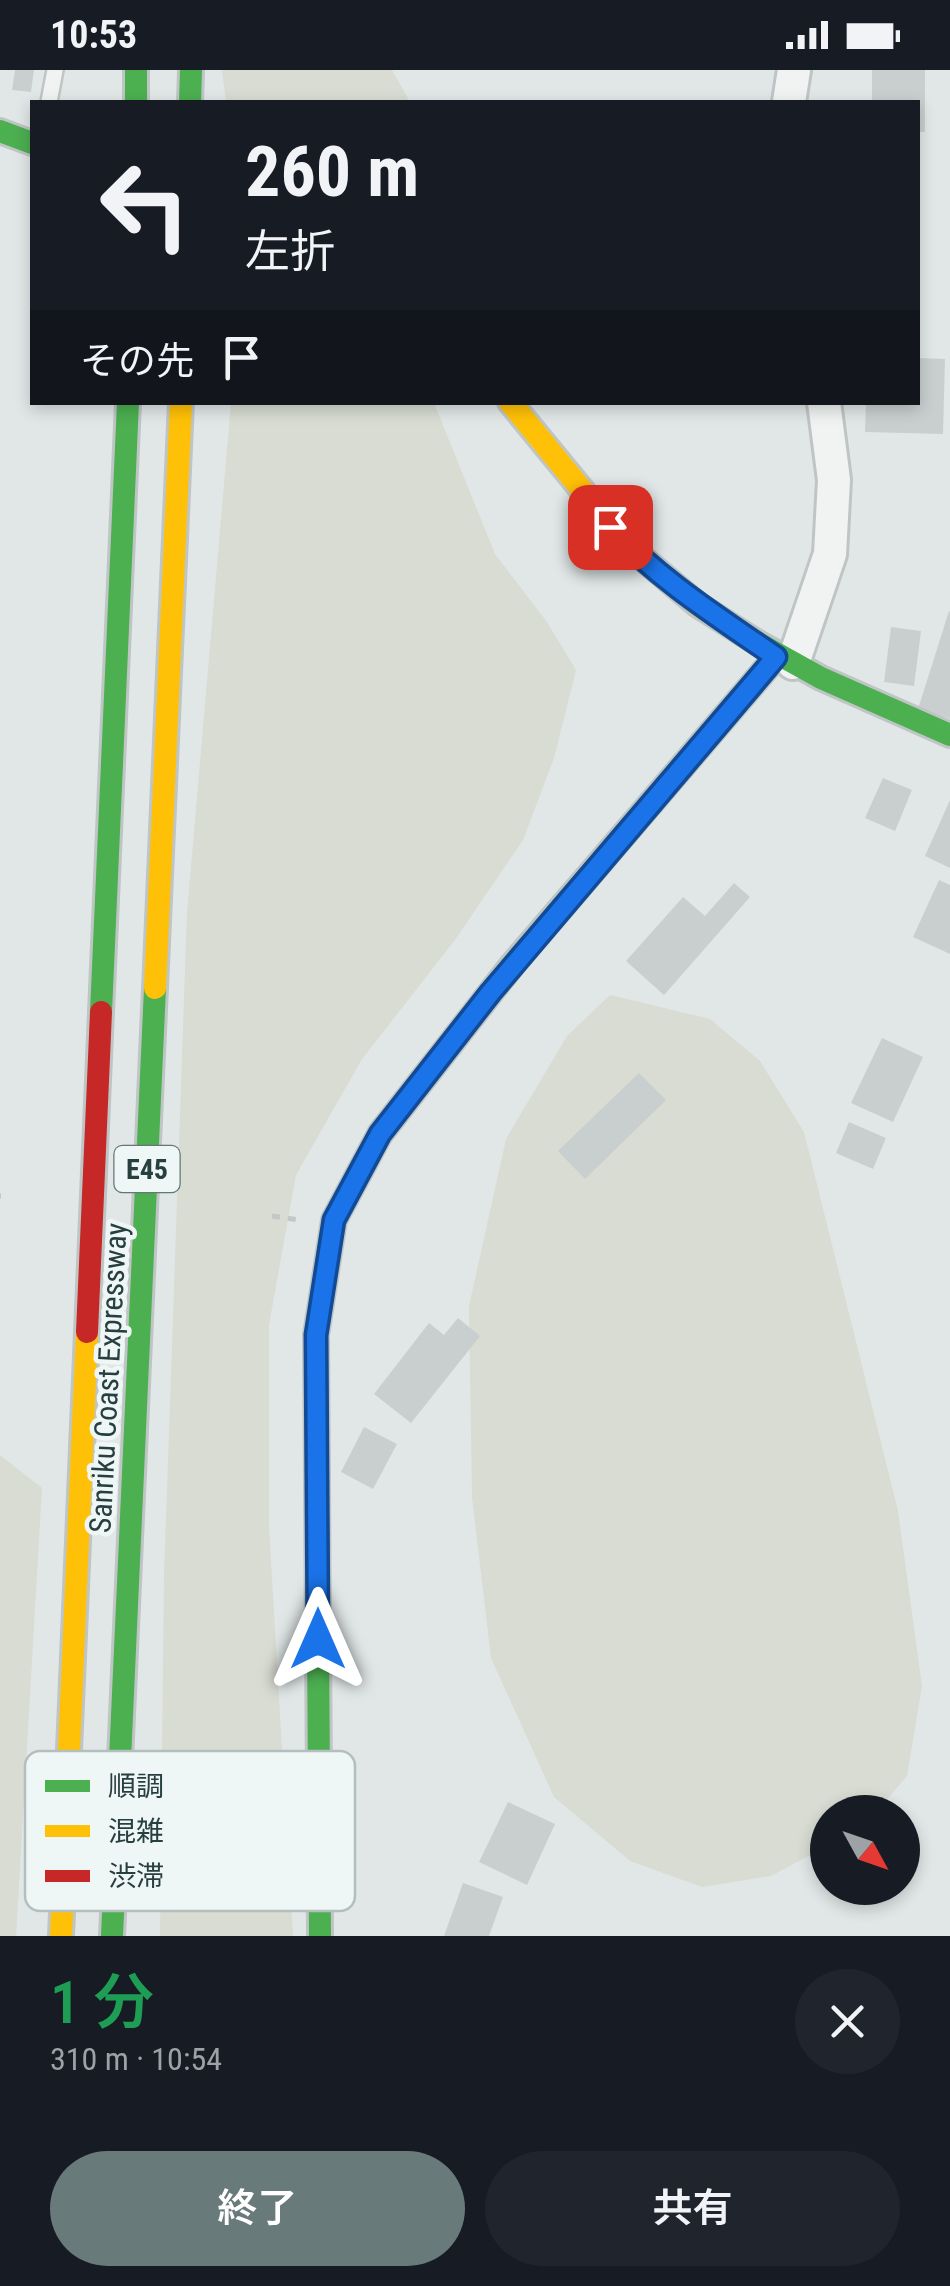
<!DOCTYPE html>
<html lang="ja">
<head>
<meta charset="utf-8">
<style>
	:root { --surface:#171b24; --page:#20242c; --text:#f1f3f6; --muted:#9ea1a6; --accent:#697a7a }
	body { margin:0; font-family:"Roboto Condensed","Noto Sans JP",sans-serif; background:var(--page); color:var(--text); height:100vh; display:flex; flex-direction:column; font-size:38px; white-space:nowrap }
	* { box-sizing:border-box; margin:0 }
	p { font-size:32px; color:var(--muted) }
	.icon { flex:none; width:55px; height:55px; fill:none; stroke:currentColor; stroke-width:2; stroke-linecap:round; stroke-linejoin:round }
	.map { position:relative; height:1866px; overflow:hidden }
	.drawer { display:flex; flex-direction:column; background:var(--surface); flex:1 }
	.drawer>* { flex:none }
	.banner { position:absolute; left:30px; top:30px; width:890px; height:305px; border-radius:0px; box-shadow:0 5px 15px #0003; background:#171b24; color:var(--text); overflow:hidden }
	.needle { width:65px; rotate:130deg }
	.buttons { position:absolute; left:810px; top:1725px; display:grid; gap:20px }
	.buttons a { display:grid; place-items:center; width:110px; height:110px; border-radius:50%; background:var(--surface); box-shadow:0 5px 15px #0003; font-size:50px }
	.pin { position:absolute; display:grid; place-items:center; width:85px; height:85px; color:#fff; margin:-42px; border-radius:20px; box-shadow:0 5px 15px #0006 }
	.me { position:absolute; width:110px; margin:-55px; rotate:0deg; stroke-linejoin:round; filter:drop-shadow(0 0 8px #0008) }
	.turn { display:flex; align-items:center; gap:35px; height:210px; padding:0 50px; font-size:45px }
	.turn .icon { width:130px; height:130px; stroke-width:2.5 }
	.turn b { display:block; font-size:70px; line-height:85px }
	.then { display:flex; align-items:center; height:95px; padding:0 50px; background:#0003; gap:20px; font-size:38px }
	.round { display:grid; place-items:center; flex:none; width:105px; height:105px; border-radius:52px; background:var(--page) }
	.summary { display:flex; align-items:center; justify-content:space-between; height:170px; padding:0 50px }
	h1 { font-size:60px; font-weight:600; line-height:75px; color:#1e9e55 }
	.primary-button { display:flex; gap:20px; margin-top:auto; padding:20px 50px }
	.primary-button a { flex:1; height:115px; border-radius:60px; background:var(--accent); color:#fff; font-size:40px; font-weight:600; line-height:115px; text-align:center }
	.primary-button a+a { background:var(--page); color:var(--text) }
	.status { display:flex; justify-content:space-between; align-items:center; height:70px; padding:0 50px; background:var(--surface); direction:ltr }
	.status svg { height:28px; fill:currentColor }
	.map>svg:first-child { display:block }
	.green { fill:#d8dcd2 }
	.building { fill:#c9cfcf }
	.lines { fill:none; stroke-linecap:round; stroke-linejoin:round }
	.lane-casing { stroke:#bfc5c5; stroke-width:20 }
	.street-casing { stroke:#bfc5c5; stroke-width:38 }
	.fast-casing { stroke:#bfc5c5; stroke-width:28 }
	.slow-casing { stroke:#bfc5c5; stroke-width:28 }
	.jam-casing { stroke:#bfc5c5; stroke-width:28 }
	.path { stroke:#c2c8c8; stroke-width:5; stroke-dasharray:8 8; stroke-linecap:butt }
	.lane { stroke:#f1f3f3; stroke-width:15 }
	.street { stroke:#f1f3f3; stroke-width:32 }
	.fast { stroke:#4caf50; stroke-width:22 }
	.slow { stroke:#ffc107; stroke-width:22 }
	.jam { stroke:#c62828; stroke-width:22 }
	.route-casing { stroke:#114b97; stroke-width:25 }
	.route { stroke:#1a73e8; stroke-width:18 }
	.labels { text-anchor:middle; dominant-baseline:central; stroke-width:9; stroke-linejoin:round; paint-order:stroke }
	.shield { fill:#eff6f6; stroke:#647677; stroke-width:2.5 }
	.shield-label { font-size:28px; font-weight:bold; fill:#283f40 }
	.street-label { font-size:30px; fill:#283f40; stroke:#eff6f6 }
	.key { fill:#eff6f6; stroke:#b3bfbf; stroke-width:2.5 }
	.key-label { font-size:28px; fill:#283f40 }
</style>
</head>
<body>
<div class="status"><b>10:53</b><svg viewBox="0 0 49 12"><path d="M0 12V9h3v3zM5 12V6h3v6zM10 12V3h3v9zM15 12V0h3v12zM26 1h20v11H26zM47 4h2v5h-2z"/></svg></div>
<div class="map">
<svg width="950" height="1866" viewBox="0 0 950 1866">
	<rect width="100%" height="100%" fill="#e1e7e7"/>
	<g class="green">
		<path d="M222,0H392L410,32H226Z"/>
		<path d="M231,333H434L495,484L547,552L576,600L554,688L523,770L455,870L362,989L296,1105L269,1255V1457L293,1866H160L164,1506L187,843Z"/>
		<path d="M610,925L710,949L760,991L804,1062L898,1441L922,1616L907,1706L876,1742H828L827,1776L771,1806L702,1817L630,1791L554,1727L491,1588L472,1427L469,1236L506,1069L567,966Z"/>
		<path d="M0,1385L42,1418L16,1866H0Z"/>
	</g>
	<g class="building">
		<path d="M15,0H34L31,22L12,20Z"/>
		<path d="M872,0H925V62H918V32H872Z"/>
		<path d="M918,288L945,289L943,364L865,362L866,332H918Z"/>
		<path d="M949,541L950,542V649L918,639Z"/>
		<path d="M891,557L921,561L914,616L884,612Z"/>
		<path d="M883,708L912,720L895,761L865,748Z"/>
		<path d="M950,730V798L925,786Z"/>
		<path d="M939,810L950,815V884L913,867Z"/>
		<path d="M734,813L750,827L664,925L626,891L683,827L705,846Z"/>
		<path d="M882,968L923,987L893,1052L851,1033Z"/>
		<path d="M639,1003L666,1030L585,1109L558,1081Z"/>
		<path d="M849,1052L886,1068L873,1099L836,1083Z"/>
		<path d="M458,1248L480,1266L411,1353L374,1324L429,1253L444,1265Z"/>
		<path d="M364,1357L397,1374L373,1419L341,1402Z"/>
		<path d="M508,1732L555,1754L527,1815L479,1792Z"/>
		<path d="M463,1813L503,1827L489,1866H444Z"/>
	</g>
	<g class="lines">
		<defs>
			<path id="lane" d="M49,32L55,0"/>
			<g id="street">
				<path d="M789,32L794,0"/>
				<path d="M793,593L830,484L834,410L824,332"/>
			</g>
			<g id="fast">
				<path d="M136,0V32"/>
				<path d="M190,32L191,0"/>
				<path d="M0,61L32,73"/>
				<path d="M758,573L821,608L950,665"/>
				<path d="M101,942L128,332"/>
				<path d="M112,1866L155,918"/>
				<path d="M320,1866L316,1265L334,1150L380,1064L513,894L651,733"/>
			</g>
			<g id="slow">
				<path d="M510,332L627,475L698,535L758,573"/>
				<path d="M651,733L776,587"/>
				<path d="M155,918L181,332"/>
				<path d="M61,1866L87,1262"/>
			</g>
			<path id="jam" d="M87,1262L101,942"/>
		</defs>
		<use href="#lane" class="lane-casing"/>
		<use href="#street" class="street-casing"/>
		<use href="#fast" class="fast-casing"/>
		<use href="#slow" class="slow-casing"/>
		<use href="#jam" class="jam-casing"/>
		<g class="path">
			<path d="M0,1126H1"/>
			<path d="M272,1146L299,1150"/>
		</g>
		<use href="#lane" class="lane"/>
		<use href="#street" class="street"/>
		<use href="#fast" class="fast"/>
		<use href="#slow" class="slow"/>
		<use href="#jam" class="jam"/>
	</g>
	<g class="lines">
		<defs>
			<path id="route" d="M318,1569L316,1265L334,1150L380,1064L491,922L776,587C718,547 658,509 610,457"/>
		</defs>
		<use href="#route" class="route-casing"/>
		<use href="#route" class="route"/>
	</g>
	<g class="labels">
		<rect class="shield" x="114.5" y="1076" width="65" height="46" rx="8"/>
		<g class="shield-label">
			<text x="147" y="1099">E45</text>
		</g>
		<g class="street-label">
			<text transform="translate(108 1308) rotate(-87)">Sanriku Coast Expressway</text>
		</g>
	</g>
	<rect x="25" y="1681" width="330" height="160" rx="15" class="key"/>
	<rect x="45" y="1710" width="45" height="12" fill="#4caf50"/>
	<rect x="45" y="1755" width="45" height="12" fill="#ffc107"/>
	<rect x="45" y="1800" width="45" height="12" fill="#c62828"/>
	<g class="key-label">
		<text x="108" y="1726">順調</text>
		<text x="108" y="1771">混雑</text>
		<text x="108" y="1816">渋滞</text>
	</g>
</svg>
<div class="buttons">
<a><svg class="needle" viewBox="-14 -14 28 28"><path d="M0-13l5 13h-10z" fill="#e53935"/><path d="M0 13l5-13h-10z" fill="#9ea1a6"/></svg></a>
</div>
<div class="pin" style="left:610px;top:457px;background:#d93025"><svg class="icon" aria-label="arrive" viewBox="0 0 24 24"><path d="M6 21V4h12l-3 4 3 4H6"/></svg></div>
<svg class="me" style="left:318px;top:1569px" viewBox="-20 -20 40 40"><path d="M0-17L14 15 0 8-14 15z" fill="#1a73e8" stroke="#fff" stroke-width="4"/></svg>
<div class="banner">
<div class="turn"><svg class="icon" aria-label="left" viewBox="0 0 24 24"><path d="M17 20v-9H6M10 6l-5 5 5 5"/></svg><div><b>260 m</b>左折</div></div>
<div class="then">その先<svg class="icon" aria-label="arrive" viewBox="0 0 24 24"><path d="M6 21V4h12l-3 4 3 4H6"/></svg></div>
</div>
</div>
<section class="drawer">
<div class="summary"><div><h1>1 分</h1><p>310 m · 10:54</p></div><a class="round"><svg class="icon" aria-label="close" viewBox="0 0 24 24"><path d="M6 6l12 12M18 6L6 18"/></svg></a></div>
<div class="primary-button"><a>終了</a><a>共有</a></div>
</section>
</body>
</html>
